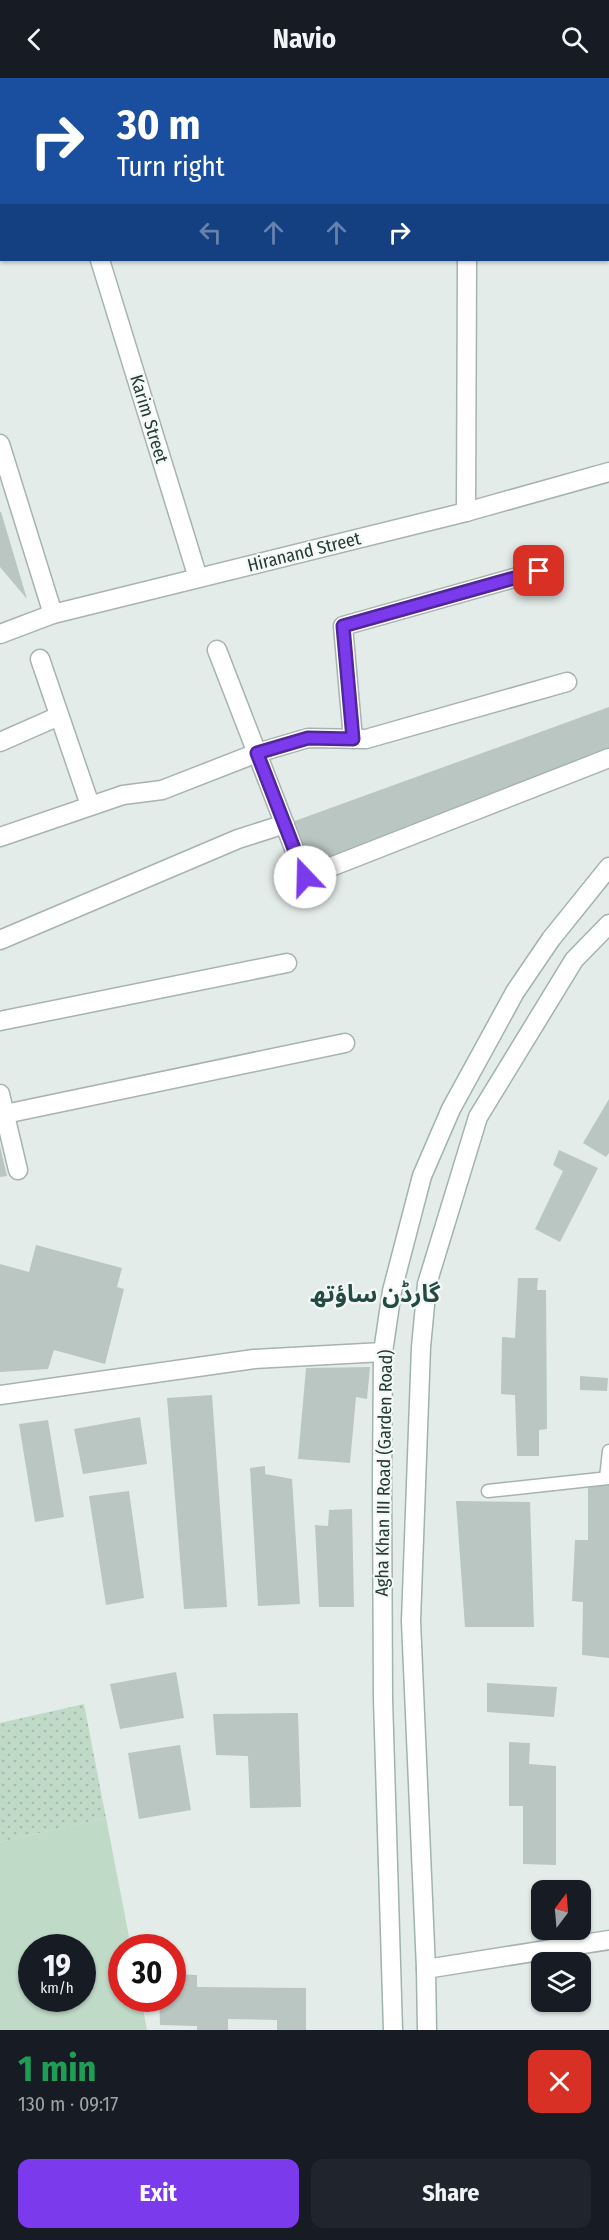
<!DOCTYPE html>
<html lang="en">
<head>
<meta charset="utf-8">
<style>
	:root { --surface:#171b24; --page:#20242c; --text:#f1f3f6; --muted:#9ea1a6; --accent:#7c3aed }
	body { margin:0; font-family:"Fira Sans Condensed","Noto Sans Arabic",sans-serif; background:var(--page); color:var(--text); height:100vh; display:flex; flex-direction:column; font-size:22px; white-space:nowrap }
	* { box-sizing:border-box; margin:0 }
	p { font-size:20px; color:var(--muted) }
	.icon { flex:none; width:33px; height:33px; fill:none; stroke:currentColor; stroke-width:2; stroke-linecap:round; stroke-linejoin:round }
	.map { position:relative; height:1952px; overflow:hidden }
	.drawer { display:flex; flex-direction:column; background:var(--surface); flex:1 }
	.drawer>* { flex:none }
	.banner { position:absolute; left:0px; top:0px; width:609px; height:183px; box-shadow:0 2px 4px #0004; background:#1a4fa0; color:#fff; overflow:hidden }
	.needle { width:39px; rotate:16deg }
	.fabs { position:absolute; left:531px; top:1802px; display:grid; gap:12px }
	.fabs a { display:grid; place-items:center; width:60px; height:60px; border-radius:12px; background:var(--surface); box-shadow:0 2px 4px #0004; font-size:30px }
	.speed { position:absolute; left:18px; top:1856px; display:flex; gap:12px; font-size:30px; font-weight:700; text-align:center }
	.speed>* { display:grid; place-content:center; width:78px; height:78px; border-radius:50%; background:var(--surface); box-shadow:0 2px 4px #0004; line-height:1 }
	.speed small { font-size:15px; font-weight:400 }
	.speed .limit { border:9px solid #d22; background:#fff; color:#111 }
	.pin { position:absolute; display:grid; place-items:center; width:51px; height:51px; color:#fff; margin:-26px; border-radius:12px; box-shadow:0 3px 9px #0006 }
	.me { position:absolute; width:66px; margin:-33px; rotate:339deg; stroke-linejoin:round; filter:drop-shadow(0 0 4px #0008) }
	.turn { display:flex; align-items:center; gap:21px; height:126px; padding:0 18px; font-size:27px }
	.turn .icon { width:78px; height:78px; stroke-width:2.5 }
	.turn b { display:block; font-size:42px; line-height:51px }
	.lanes { display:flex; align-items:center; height:57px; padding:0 18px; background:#0003; justify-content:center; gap:30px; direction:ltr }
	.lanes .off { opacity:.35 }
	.round { display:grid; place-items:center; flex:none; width:63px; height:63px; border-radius:12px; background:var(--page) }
	.headline { display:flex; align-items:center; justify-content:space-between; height:102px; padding:0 18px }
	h1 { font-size:36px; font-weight:700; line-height:45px; color:#1e9e55 }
	.cta { display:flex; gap:12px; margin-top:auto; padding:12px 18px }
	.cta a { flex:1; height:69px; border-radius:12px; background:var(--accent); color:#fff; font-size:24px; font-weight:700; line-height:69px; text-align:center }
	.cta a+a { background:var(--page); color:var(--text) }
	header { display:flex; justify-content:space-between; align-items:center; height:78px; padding:0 18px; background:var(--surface); font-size:27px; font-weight:700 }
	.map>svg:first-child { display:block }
	.grass { fill:url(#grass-dots) }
	.pitch { fill:#c0dac8; fill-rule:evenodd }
	.building { fill:#bac6c2 }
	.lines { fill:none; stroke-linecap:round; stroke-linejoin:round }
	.service-casing { stroke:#a7b3b0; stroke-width:15 }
	.minor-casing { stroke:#a7b3b0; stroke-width:21 }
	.tertiary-casing { stroke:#a7b3b0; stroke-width:21 }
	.secondary-casing { stroke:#a1b3ad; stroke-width:21 }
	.service { stroke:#fff; stroke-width:12 }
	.minor { stroke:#fff; stroke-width:18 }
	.tertiary { stroke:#fff; stroke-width:18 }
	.secondary { stroke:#fff; stroke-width:18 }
	.route-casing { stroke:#51269a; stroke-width:15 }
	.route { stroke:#7c3aed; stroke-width:10 }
	.labels { text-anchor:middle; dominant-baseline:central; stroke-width:4.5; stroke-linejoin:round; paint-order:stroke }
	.street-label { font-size:18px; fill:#253b36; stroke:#f4f9f7 }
	.district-label { font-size:24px; font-weight:bold; fill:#244b43; stroke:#f4f9f7 }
</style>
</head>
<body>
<header><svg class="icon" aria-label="back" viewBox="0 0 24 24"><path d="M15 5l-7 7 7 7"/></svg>Navio<svg class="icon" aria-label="search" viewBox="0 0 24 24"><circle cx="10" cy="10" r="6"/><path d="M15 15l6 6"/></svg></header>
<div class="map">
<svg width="609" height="1952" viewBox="0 0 609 1952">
	<defs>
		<pattern id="grass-dots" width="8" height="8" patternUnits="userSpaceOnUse" patternTransform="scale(1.5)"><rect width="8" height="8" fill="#c0dac8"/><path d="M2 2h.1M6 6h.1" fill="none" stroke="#a5bcac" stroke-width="1.8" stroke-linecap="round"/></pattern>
	</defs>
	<rect width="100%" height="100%" fill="#e4ece9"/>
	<path class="grass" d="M84,1626L106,1740L0,1764V1645Z"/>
	<path class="pitch" d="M106,1740L131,1869H122V1920H141L147,1952H0V1764ZM32,1869H82V1920H32Z"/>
	<g class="building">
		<path d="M0,434H1L27,521L0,489Z"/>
		<path d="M609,629V676L311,792L292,744Z"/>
		<path d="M609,1021V1075L606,1079L583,1065Z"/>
		<path d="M0,1068L7,1098L0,1099Z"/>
		<path d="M559,1072L598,1090L560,1164L535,1151L563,1093L553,1087Z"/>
		<path d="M36,1167L122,1190L117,1209L124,1211L105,1286L54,1272L48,1291L0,1294V1186L29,1194Z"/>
		<path d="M518,1200H538L537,1212H546L547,1351L539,1352V1378H517L515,1317L501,1316L502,1259L515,1260Z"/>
		<path d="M370,1289L367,1321L356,1319L350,1385L298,1381L306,1290Z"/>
		<path d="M580,1298L608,1300L607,1313L580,1312Z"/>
		<path d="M212,1317L227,1529L184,1531L167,1320Z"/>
		<path d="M140,1339L147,1386L83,1396L74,1351Z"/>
		<path d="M48,1342L64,1439L35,1444L19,1346Z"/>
		<path d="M265,1388V1396L292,1401L300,1526L258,1528L250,1390Z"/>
		<path d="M609,1407V1580L582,1577L583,1524L572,1523L575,1462H588V1408Z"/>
		<path d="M129,1413L144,1520L106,1527L89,1418Z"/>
		<path d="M456,1423L530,1424L534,1549H465Z"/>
		<path d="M352,1431L354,1529H319L315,1447L328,1448L329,1432Z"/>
		<path d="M176,1594L184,1640L120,1651L110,1606Z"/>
		<path d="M487,1605L557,1609L554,1639L487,1634Z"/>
		<path d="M298,1635L301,1729L250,1730L248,1678L216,1677L213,1636Z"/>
		<path d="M509,1664L530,1665L529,1686L556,1688V1787L523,1786V1728H509Z"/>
		<path d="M180,1667L191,1732L139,1741L128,1675Z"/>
		<path d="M172,1896L197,1897V1909L306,1910V1952H277V1942L228,1941V1952H197V1948L160,1947L159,1920H172Z"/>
	</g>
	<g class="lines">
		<defs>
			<g id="service">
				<path d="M606,1400L609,1373"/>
				<path d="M488,1413L609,1400"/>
			</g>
			<g id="minor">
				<path d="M44,0L45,2"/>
				<path d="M420,0V2"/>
				<path d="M100,182L198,500"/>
				<path d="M0,366L53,536"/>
				<path d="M466,434L467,182"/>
				<path d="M217,572L305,799L609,680"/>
				<path d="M40,581L90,727"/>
				<path d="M353,661L343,548L539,493"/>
				<path d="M0,664L59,638"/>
				<path d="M0,759L123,717L162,712L257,675L308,660L366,661L567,604"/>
				<path d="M0,862L238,761L285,746"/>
				<path d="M0,943L287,885"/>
				<path d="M0,1016L18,1092"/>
				<path d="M5,1036L345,965"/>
				<path d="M0,1317L254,1281L383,1274"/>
				<path d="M426,1891L609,1862"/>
			</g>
			<path id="tertiary" d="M0,556L53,536L466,434L609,394"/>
			<g id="secondary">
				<path d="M393,1952L383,1621L382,1403L383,1274L392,1213L422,1098L451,1031L515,914L551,861L609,789"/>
				<path d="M427,1952L426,1891L411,1543L421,1269L427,1206L478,1039L574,882L609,846"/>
			</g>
		</defs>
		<use href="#service" class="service-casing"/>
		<use href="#minor" class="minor-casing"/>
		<use href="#tertiary" class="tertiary-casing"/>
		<use href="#secondary" class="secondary-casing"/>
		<use href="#service" class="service"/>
		<use href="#minor" class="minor"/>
		<use href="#tertiary" class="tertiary"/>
		<use href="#secondary" class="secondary"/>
	</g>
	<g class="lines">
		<defs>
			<path id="route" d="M305,799L257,675L308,660L353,661L343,548L539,493"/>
		</defs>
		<use href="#route" class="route-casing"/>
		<use href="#route" class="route"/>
	</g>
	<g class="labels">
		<g class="street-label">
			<text transform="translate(149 341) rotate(73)">Karim Street</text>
			<text transform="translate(304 474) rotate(-14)">Hiranand Street</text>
			<text transform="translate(384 1395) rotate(-89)">Agha Khan III Road (Garden Road)</text>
		</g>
		<g class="district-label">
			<text x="375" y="1216">گارڈن ساؤتھ</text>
		</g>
	</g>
</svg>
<div class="fabs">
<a><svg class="needle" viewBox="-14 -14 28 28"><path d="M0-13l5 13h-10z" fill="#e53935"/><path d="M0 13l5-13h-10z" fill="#9ea1a6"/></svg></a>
<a><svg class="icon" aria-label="layers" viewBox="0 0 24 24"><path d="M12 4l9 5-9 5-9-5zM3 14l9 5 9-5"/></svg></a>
</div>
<div class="speed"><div>19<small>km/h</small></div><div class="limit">30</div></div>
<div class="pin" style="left:539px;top:493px;background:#d93025"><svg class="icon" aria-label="arrive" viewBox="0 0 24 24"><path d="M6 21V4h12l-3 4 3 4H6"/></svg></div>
<svg class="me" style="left:305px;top:799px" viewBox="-20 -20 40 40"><circle r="19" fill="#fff"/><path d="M0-13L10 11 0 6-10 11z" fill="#7c3aed"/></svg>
<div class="banner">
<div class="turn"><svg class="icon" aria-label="right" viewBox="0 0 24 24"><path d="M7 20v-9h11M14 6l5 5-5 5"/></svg><div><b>30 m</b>Turn right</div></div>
<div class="lanes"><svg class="icon off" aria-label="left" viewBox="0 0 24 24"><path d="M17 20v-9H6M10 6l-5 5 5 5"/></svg><svg class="icon off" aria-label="ahead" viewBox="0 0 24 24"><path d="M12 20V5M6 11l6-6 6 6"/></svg><svg class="icon off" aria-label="ahead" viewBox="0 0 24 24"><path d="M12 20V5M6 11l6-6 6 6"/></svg><svg class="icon" aria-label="right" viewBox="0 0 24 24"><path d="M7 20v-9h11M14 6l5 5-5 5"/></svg></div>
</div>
</div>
<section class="drawer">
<div class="headline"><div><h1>1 min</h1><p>130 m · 09:17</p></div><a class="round" style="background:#d93025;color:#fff"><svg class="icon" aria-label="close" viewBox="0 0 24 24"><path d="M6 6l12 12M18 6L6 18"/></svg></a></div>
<div class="cta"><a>Exit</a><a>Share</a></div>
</section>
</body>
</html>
